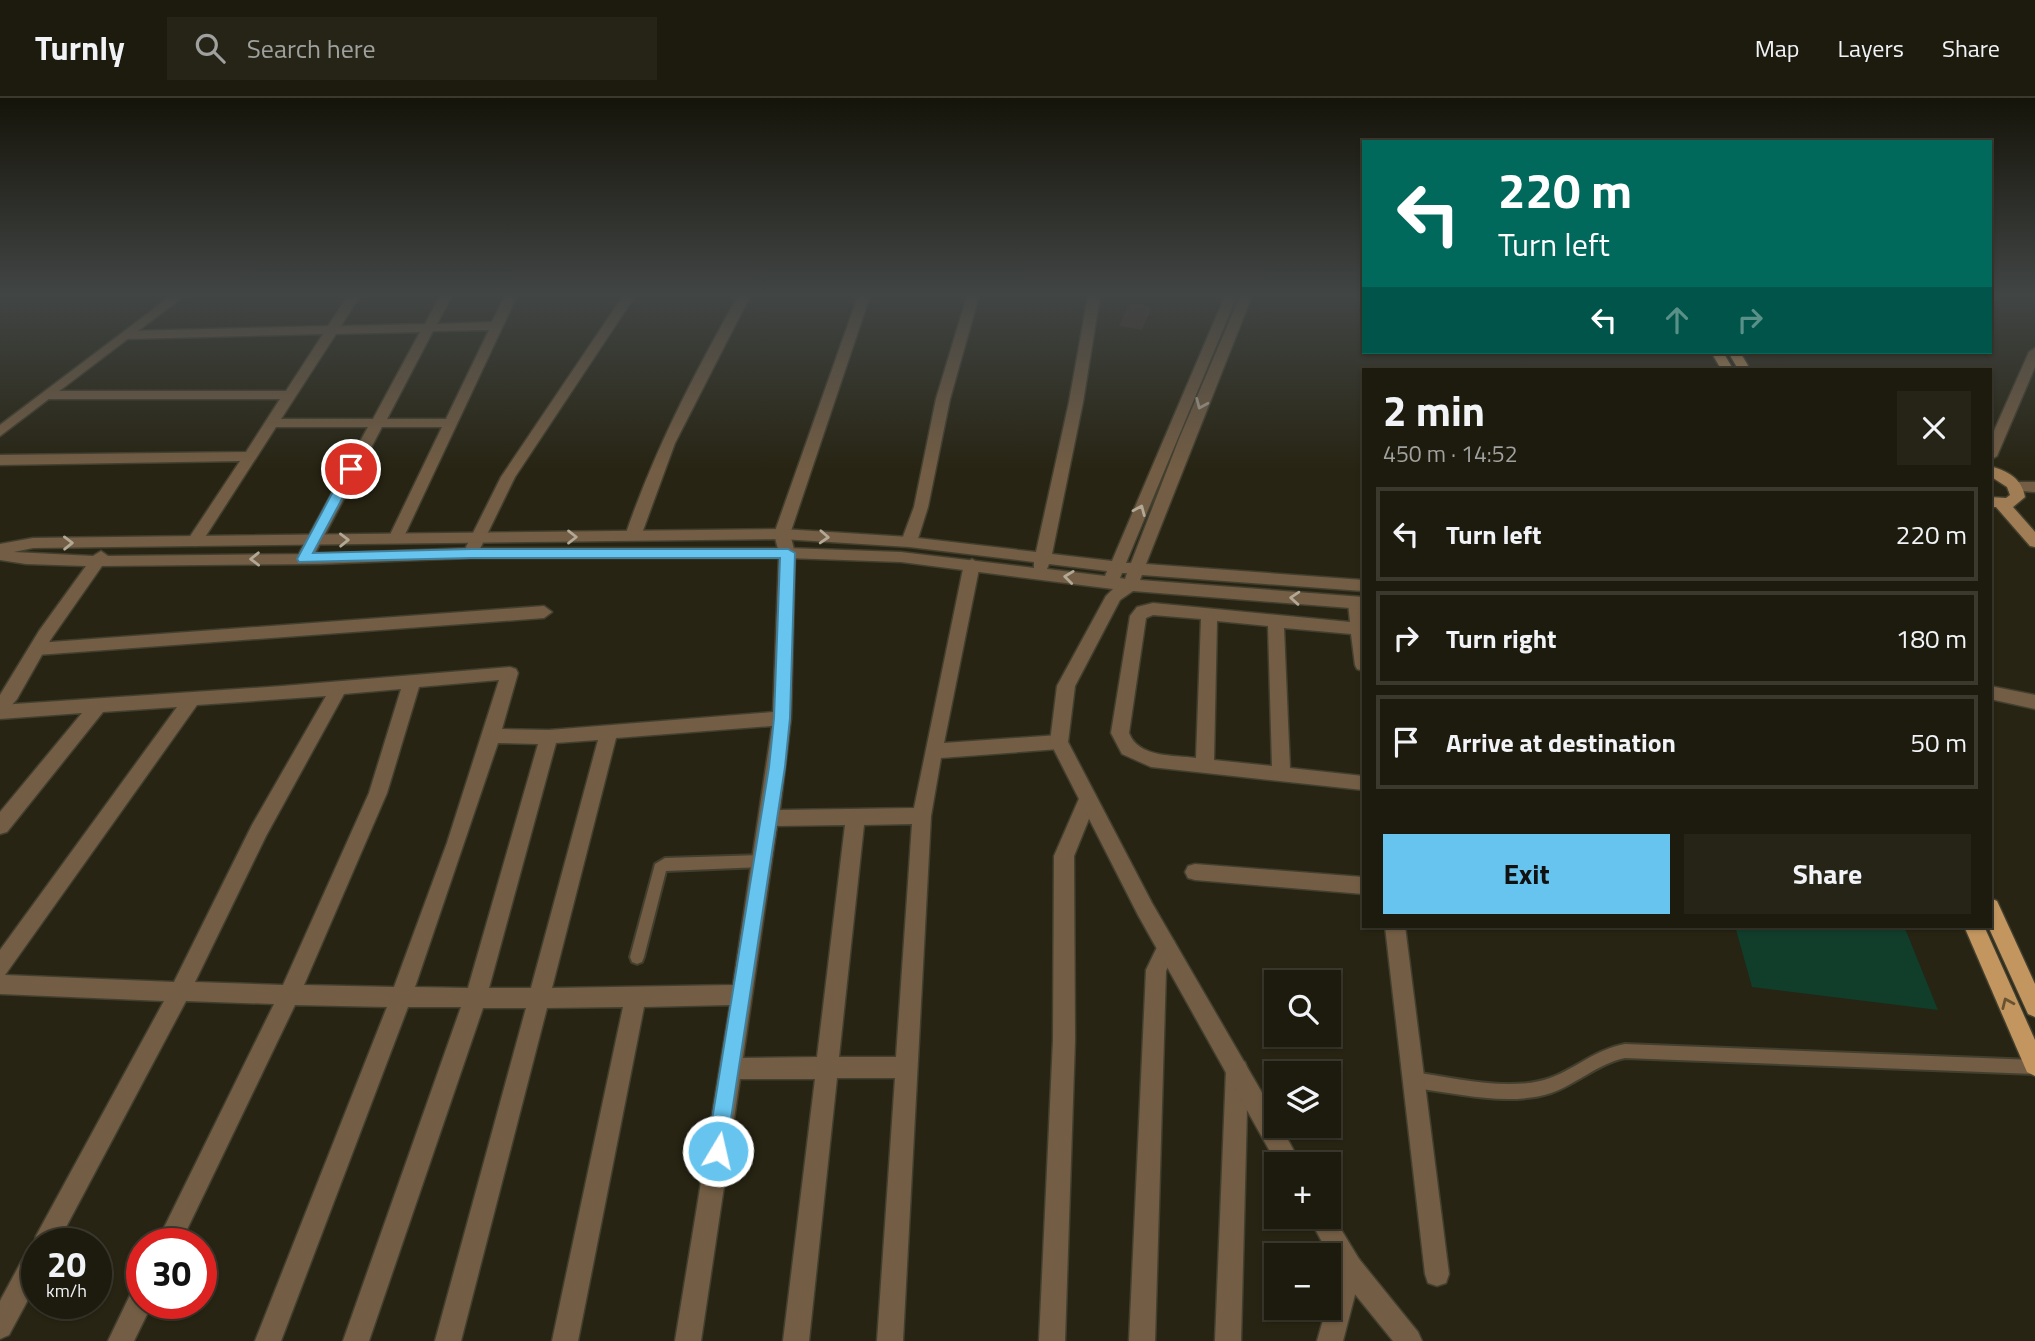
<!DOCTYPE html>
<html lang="en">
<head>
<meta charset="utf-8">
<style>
	:root { --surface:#1d1b0e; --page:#252417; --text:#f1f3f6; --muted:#a0a19e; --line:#3b392e; --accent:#66c4ef }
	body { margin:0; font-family:"Titillium Web",sans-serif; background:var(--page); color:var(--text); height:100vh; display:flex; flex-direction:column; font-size:26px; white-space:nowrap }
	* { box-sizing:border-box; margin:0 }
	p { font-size:23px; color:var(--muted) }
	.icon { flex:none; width:38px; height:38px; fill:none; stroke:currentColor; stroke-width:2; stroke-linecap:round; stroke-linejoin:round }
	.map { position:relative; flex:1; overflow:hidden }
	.sheet { position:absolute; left:1362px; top:270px; width:630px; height:560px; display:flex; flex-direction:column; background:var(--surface); border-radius:0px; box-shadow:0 2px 5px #0004,0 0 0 2px var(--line) }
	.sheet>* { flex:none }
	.hud { position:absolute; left:1362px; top:42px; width:630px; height:214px; border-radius:0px; box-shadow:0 2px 5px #0004,0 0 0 2px var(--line); background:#00695c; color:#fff; overflow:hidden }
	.tools { position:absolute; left:1264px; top:872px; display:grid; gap:14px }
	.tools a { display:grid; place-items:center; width:77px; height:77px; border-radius:0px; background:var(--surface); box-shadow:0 2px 5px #0004,0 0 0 2px var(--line); font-size:35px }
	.speed { position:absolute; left:21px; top:1130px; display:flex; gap:14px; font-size:35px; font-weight:700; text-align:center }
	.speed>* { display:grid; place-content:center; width:91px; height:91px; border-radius:50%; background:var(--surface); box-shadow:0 2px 5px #0004,0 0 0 2px var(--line); line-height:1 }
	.speed small { font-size:18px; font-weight:400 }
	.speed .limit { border:10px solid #d22; background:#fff; color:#111 }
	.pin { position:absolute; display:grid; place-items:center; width:60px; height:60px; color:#fff; margin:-30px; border:4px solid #fff; border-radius:50%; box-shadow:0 2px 7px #0007 }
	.me { position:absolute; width:77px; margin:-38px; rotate:9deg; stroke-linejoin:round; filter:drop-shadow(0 0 5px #0008) }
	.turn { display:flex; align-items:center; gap:24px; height:147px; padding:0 21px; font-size:32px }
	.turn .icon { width:91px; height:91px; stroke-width:2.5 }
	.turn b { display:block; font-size:49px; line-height:60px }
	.lanes { display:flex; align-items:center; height:66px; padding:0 21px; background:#0003; justify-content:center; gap:35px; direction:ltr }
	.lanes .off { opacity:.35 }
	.round { display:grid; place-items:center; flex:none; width:74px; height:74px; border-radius:0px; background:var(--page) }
	.head { display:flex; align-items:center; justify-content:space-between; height:119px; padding:0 21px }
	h1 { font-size:42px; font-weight:700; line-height:52px }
	.cta { display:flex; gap:14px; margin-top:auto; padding:14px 21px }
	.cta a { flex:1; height:80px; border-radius:0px; background:var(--accent); color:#111; font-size:28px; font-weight:700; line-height:80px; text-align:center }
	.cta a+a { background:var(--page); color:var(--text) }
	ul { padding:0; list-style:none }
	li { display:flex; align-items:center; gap:21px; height:94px; margin:0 14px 10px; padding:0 7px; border:4px solid var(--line); border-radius:0px }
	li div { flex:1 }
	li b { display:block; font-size:26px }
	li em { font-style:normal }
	header { display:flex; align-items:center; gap:42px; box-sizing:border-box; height:98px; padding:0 35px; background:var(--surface); border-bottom:2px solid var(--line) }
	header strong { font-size:33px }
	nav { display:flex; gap:38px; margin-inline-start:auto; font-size:24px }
	.search { width:490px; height:63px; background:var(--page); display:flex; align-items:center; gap:18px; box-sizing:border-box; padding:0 24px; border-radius:0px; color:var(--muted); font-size:26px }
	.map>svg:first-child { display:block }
	.green { fill:#113d2b }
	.building { fill:#46322e }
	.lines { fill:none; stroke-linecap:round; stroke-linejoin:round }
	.service-casing { stroke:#423f2f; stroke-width:4 }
	.minor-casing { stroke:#423f2f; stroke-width:3 }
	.tertiary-casing { stroke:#423f2f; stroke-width:3 }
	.secondary-casing { stroke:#423f2f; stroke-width:3 }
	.primary-casing { stroke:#423f2f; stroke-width:3 }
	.service { fill:#735d44; fill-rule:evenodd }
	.minor { fill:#735d44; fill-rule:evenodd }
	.tertiary { fill:#735d44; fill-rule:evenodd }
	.secondary { fill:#a07d54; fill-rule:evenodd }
	.primary { fill:#c3965f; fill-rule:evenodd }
	.oneway { stroke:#b2a896 }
	.oneway2 { stroke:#685230 }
	.route { fill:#66c4ef; stroke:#427f9b; stroke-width:2 }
</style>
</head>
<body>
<header>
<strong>Turnly</strong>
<div class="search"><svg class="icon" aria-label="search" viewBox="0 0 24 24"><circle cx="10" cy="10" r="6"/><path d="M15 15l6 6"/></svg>Search here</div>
<nav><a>Map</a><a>Layers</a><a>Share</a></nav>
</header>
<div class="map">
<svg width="2035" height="1243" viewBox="0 0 2035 1243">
	<rect width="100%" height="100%" fill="#272413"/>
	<path class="green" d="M1735,828H1904L1938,912L1752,889Z"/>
	<path class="building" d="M1130,205L1152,209L1142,232L1119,228Z"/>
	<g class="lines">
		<defs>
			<g id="service">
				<path d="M762,757L767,759L769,763L767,767L762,769L666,773L644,859L642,864L637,866L632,864L630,859L655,766L665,760Z"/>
				<path d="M1625,946L2035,962V976L1625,960C1597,966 1577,986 1551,995C1508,1009 1457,995 1414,990L1409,987L1406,982L1409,977L1414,974C1453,980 1512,994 1550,980C1577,970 1594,952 1625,946Z"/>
			</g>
			<g id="minor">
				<path d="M348,198H360L341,228L425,226L440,198H452L437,226L492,224L505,198H517L401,445H391L388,441L442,329H382L312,461L304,466L296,461L368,329H276L200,447L195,448L187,443L240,363L0,367V357L246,354L280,301H49L42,297L49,293H286L323,236L129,241L123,237L129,233L328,228ZM489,232L446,321H387L433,233ZM420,234L373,321H281L336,236Z"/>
				<path d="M623,198H635L515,379L476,459H466L463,455L501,379Z"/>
				<path d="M738,198H750L675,345L641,438L638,442H628L625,438C654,353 694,276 738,198Z"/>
				<path d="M858,198H870L790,436L795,455L791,620L780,712L914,710L964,466L972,461L980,466L944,645L1059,637L1065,639L1068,644L1065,649L1059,651L941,660L931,718L903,1243H877L895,980H837L809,1243H783L815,981H740L701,1243H675L730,907L644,909L578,1243H552L623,909L547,910L461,1243H435L526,910H483L369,1243H343L461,909H408L281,1243H255L387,909L295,907L180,1146H156L274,906L186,903L57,1146H37V1185L9,1237L0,1241V1203L28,1151L33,1149L36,1138L164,903L0,896V852L177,609L103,614L7,734L0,736V714L82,615L0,621V607L282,588L510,569L516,571L518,575L502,631L549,632L773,614L779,455L774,436ZM499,582L447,745L394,889L304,887L387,695L419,589ZM401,591L369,695L283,887L195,884L266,738L344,596ZM326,598L252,727L174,884L5,877L197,607ZM772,628L733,887L552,890L616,640ZM598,642L531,890H489L556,645ZM498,645L538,646L468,890L415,889ZM912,726L896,959H839L864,727ZM845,727L817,959L743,960L777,728Z"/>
				<path d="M967,198H979L950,301L928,409L917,444L909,449L901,444L914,409L936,301Z"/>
				<path d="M2016,384H2035V394L2011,392L2009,389L2011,386Z"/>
				<path d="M1356,499L1363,504V573L1357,571L1355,567L1351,536L1284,530L1290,670L1363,678V692L1151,669L1122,656L1111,635L1130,518L1137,509L1153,505L1350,524L1348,505ZM1153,517L1201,521L1196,660C1174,657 1138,660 1129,635L1146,520ZM1217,523L1268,528L1272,668L1214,662Z"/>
				<path d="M544,508L552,514L544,520L37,557L29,551L37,545Z"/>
				<path d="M1088,693L1095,696L1097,701L1074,758L1075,942L1065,1243H1039L1053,942L1054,758L1081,696Z"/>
				<path d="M1195,766L1363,779V796L1195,782L1188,780L1185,774L1188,768Z"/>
				<path d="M1385,828H1405L1449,1176L1446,1185L1437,1188L1428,1185L1425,1176Z"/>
				<path d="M1167,841L1174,843L1177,850L1166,873L1155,1243H1129L1146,872L1160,843Z"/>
				<path d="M1237,961L1245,964L1248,972L1241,1243H1215L1226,972L1229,964Z"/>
				<path d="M1350,1158L1359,1161L1362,1170L1343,1243H1317L1338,1170L1341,1161Z"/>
				<path d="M142,1188V1206H152L134,1243H108L133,1191Z"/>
			</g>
			<g id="tertiary">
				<path d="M171,198H184L0,338V327Z"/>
				<path d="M1088,198H1100L1083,304L1052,456L1112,463L1225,198H1237L1126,465H1131L1179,341L1240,198H1252L1146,466L1363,482V493L1142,477L1140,482L1363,499V511L1133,493L1120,502L1075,588L1068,644L1152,805L1276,1019V1027H1280L1301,1066H1277L1138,817L1050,644L1057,588L1106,498L1113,491L901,464L787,460H471L320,466L102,468L51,541L17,601L6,614L0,616V597L39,533L86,468L26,466L0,462V446L33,440L782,431L909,439L1036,454L1069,304ZM782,441L909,449L1034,464V470L901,454L787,450H471L320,456L108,458L101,453L93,458L14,454L33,450ZM1049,466L1107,473L1105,478L1047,471ZM1122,475H1127L1125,481L1120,480Z"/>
				<path d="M2035,250V269L1997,358L1990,362V342L2029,254Z"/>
				<path d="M1990,588L2035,597V611L1990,601Z"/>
				<path d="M1328,1110L1359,1161L1418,1234L1422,1243H1393L1341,1179L1308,1118H1328Z"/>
			</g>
			<path id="secondary" d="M1990,368C2007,373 2022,380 2025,399L2013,409L2035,434V449L2030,448L1996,409H1990V399L2006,400L2010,397L2007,389L1990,378Z"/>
			<g id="primary">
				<path d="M1711,254H1723L1733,271H1721Z"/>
				<path d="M1728,254H1740L1750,271H1738Z"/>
				<path d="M1990,800L1997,803L2035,886V919L2028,916L1988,828Z"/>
				<path d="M1964,828H1984L2035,942V978L2027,974Z"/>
			</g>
		</defs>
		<use href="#service" class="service-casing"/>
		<use href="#minor" class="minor-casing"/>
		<use href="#tertiary" class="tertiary-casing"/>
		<use href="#secondary" class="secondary-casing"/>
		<use href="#primary" class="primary-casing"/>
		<use href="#service" class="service"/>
		<use href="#minor" class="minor"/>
		<use href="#tertiary" class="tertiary"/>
		<use href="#secondary" class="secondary"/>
		<use href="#primary" class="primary"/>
	</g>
	<defs><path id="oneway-chevron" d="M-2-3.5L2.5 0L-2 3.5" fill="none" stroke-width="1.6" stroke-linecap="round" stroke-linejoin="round" transform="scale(1.75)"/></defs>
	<g class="oneway">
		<use href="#oneway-chevron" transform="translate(1201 306) rotate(113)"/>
		<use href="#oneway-chevron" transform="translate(1140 412) rotate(-67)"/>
		<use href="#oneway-chevron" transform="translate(572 439)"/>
		<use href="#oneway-chevron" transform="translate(824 439) rotate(3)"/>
		<use href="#oneway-chevron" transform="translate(344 442) rotate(-1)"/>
		<use href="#oneway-chevron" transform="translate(68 445) rotate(-1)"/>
		<use href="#oneway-chevron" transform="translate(255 461) rotate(179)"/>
		<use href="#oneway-chevron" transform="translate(1069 479) rotate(-173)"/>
		<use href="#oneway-chevron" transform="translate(1295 500) rotate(-176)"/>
	</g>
	<use class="oneway2" href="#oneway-chevron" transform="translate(2007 905) rotate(-114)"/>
	<linearGradient id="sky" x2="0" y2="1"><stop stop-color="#15140a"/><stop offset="0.53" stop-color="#414544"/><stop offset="1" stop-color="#414544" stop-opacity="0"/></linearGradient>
	<rect width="2035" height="372" fill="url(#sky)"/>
	<path class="route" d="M351,367L358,371L313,455L471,451H788L795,455L790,620L785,669L725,1060L718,1063L710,1060L707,1053L769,669L774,620L780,460H471L299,464L297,461L345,371Z"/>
</svg>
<div class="tools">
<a><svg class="icon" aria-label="search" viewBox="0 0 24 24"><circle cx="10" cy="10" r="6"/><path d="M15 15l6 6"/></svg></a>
<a><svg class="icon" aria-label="layers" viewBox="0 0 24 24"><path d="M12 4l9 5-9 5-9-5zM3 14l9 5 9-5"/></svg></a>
<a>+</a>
<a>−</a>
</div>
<div class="speed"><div>20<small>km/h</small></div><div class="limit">30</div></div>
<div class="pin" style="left:351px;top:371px;background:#d93025"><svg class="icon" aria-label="arrive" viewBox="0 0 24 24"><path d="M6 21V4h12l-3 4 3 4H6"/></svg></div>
<svg class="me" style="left:718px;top:1053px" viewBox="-20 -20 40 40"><circle r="17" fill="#66c4ef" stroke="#fff" stroke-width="3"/><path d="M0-11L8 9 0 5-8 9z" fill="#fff"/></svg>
<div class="hud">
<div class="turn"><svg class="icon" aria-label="left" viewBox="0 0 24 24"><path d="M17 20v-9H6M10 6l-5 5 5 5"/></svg><div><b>220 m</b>Turn left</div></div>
<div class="lanes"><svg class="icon" aria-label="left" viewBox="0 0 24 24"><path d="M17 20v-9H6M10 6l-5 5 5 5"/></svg><svg class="icon off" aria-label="ahead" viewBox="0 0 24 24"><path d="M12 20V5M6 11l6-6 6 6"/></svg><svg class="icon off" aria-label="right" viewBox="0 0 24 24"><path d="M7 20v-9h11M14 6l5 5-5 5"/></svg></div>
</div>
<section class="sheet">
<div class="head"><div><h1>2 min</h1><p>450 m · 14:52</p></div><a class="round"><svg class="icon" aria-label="close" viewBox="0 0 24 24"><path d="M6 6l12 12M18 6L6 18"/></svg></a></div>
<ul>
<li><svg class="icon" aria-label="left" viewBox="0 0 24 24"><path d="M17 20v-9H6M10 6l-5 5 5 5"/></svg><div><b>Turn left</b></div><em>220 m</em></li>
<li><svg class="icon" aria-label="right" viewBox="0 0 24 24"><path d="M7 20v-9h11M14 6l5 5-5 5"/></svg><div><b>Turn right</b></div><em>180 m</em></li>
<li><svg class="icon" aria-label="arrive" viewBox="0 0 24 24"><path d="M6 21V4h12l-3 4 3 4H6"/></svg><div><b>Arrive at destination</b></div><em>50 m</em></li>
</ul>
<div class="cta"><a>Exit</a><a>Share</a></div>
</section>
</div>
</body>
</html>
